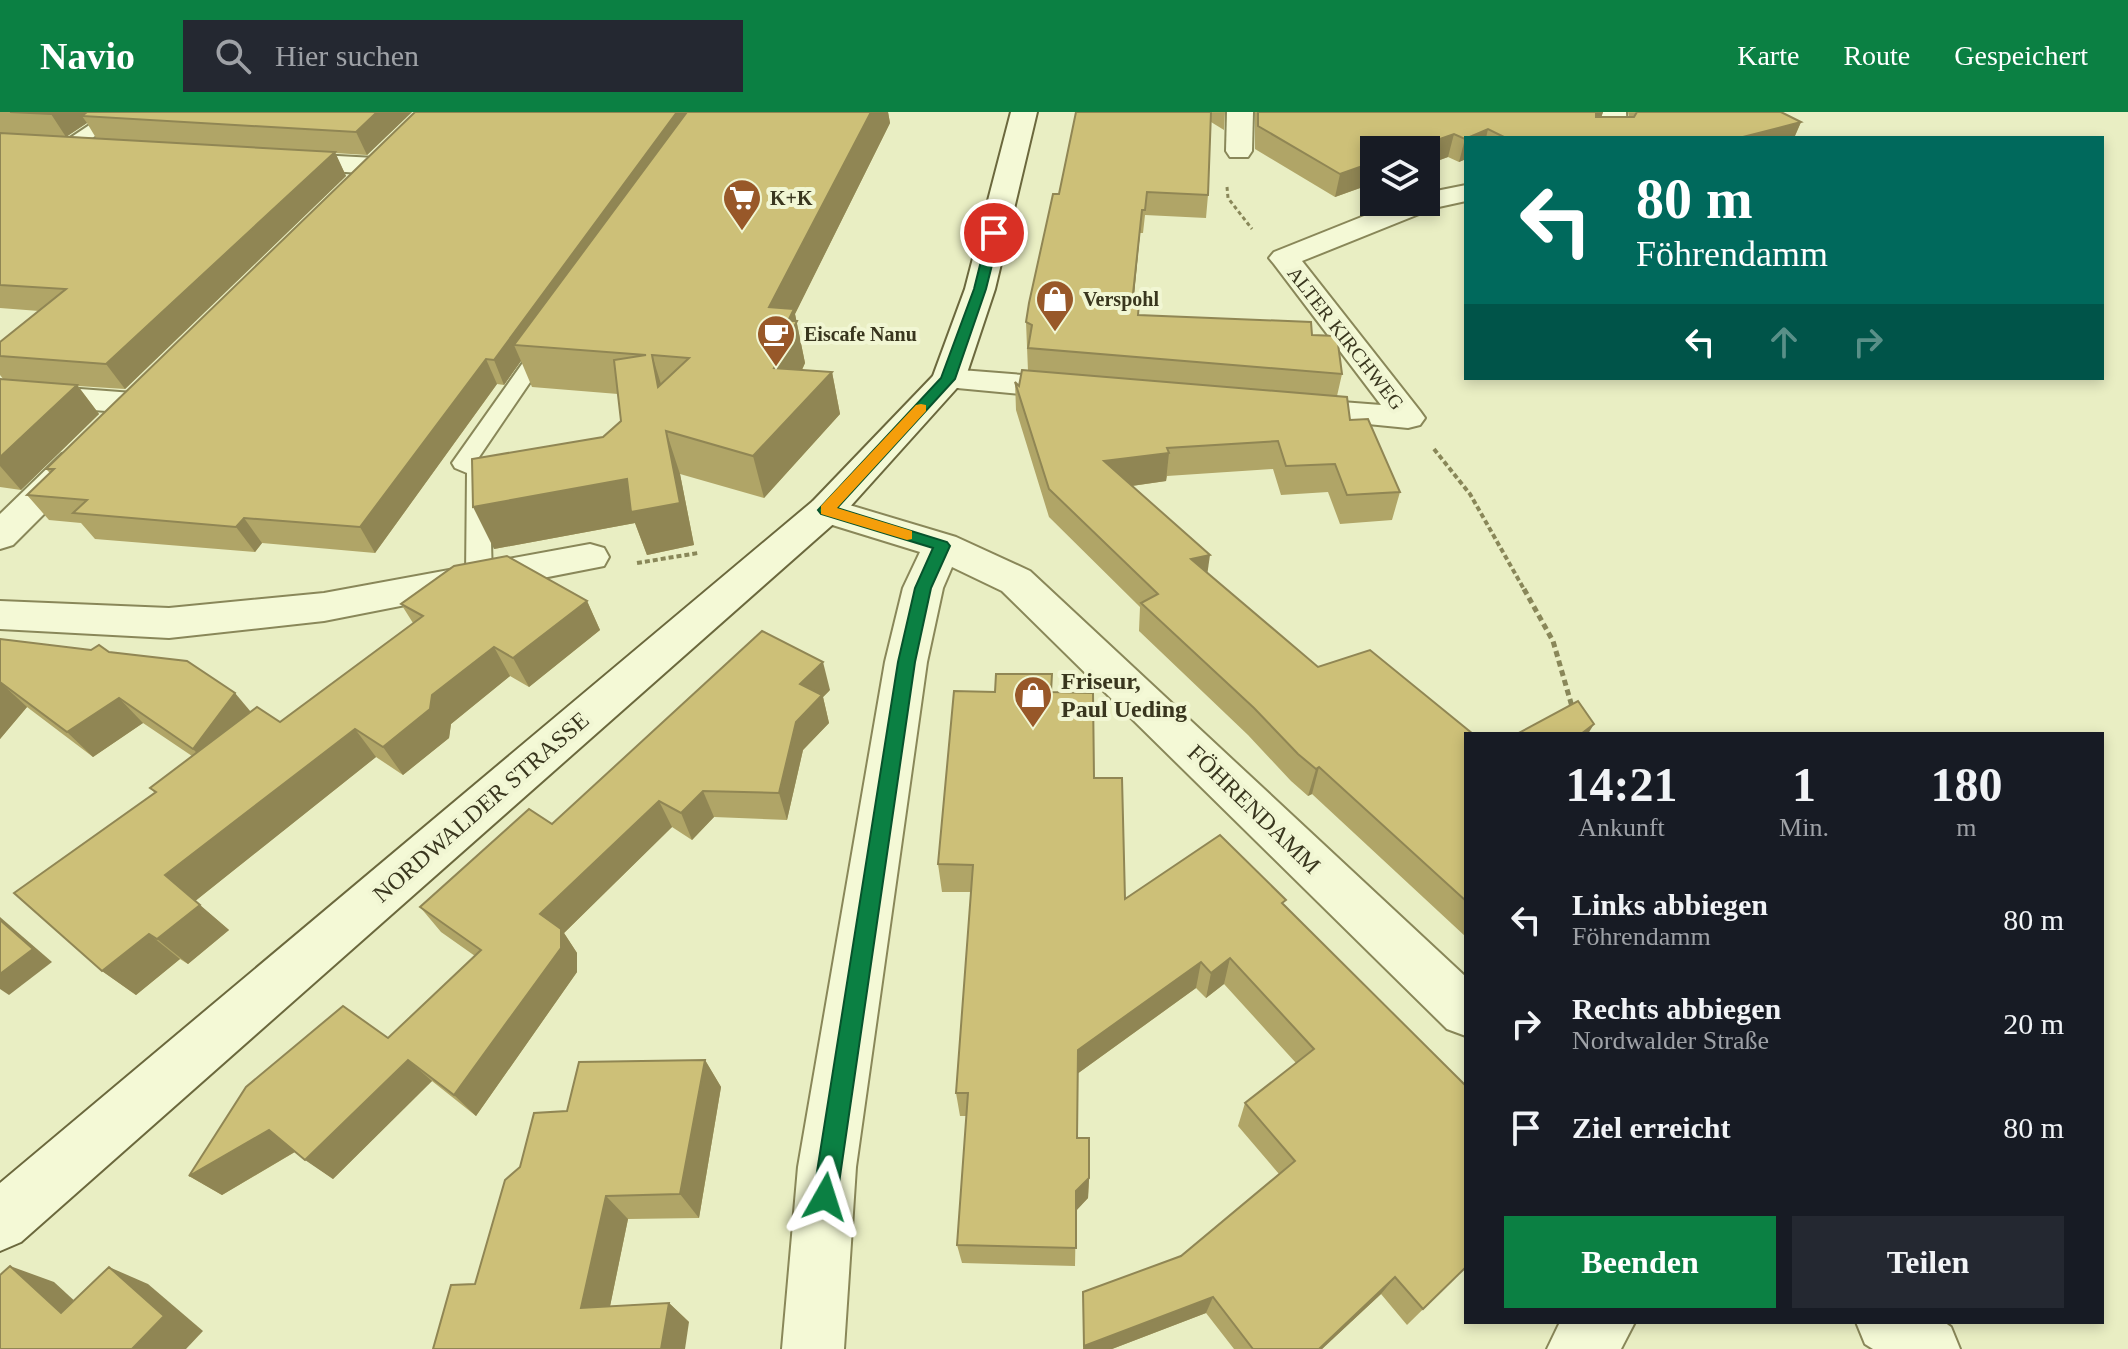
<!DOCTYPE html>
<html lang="de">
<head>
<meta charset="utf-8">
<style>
	:root { --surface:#171b24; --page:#242831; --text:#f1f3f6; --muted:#9ea1a6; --accent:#0b8043 }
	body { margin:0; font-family:"Times New Roman",serif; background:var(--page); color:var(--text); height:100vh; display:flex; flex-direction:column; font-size:30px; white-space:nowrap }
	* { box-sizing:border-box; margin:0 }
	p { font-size:26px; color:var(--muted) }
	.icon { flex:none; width:44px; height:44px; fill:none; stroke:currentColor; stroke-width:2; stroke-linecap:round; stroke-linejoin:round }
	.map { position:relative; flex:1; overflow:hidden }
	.sheet { position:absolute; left:1464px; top:620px; width:640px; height:592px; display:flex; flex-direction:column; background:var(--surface); border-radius:0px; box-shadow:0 4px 12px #0003 }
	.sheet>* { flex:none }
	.hud { position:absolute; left:1464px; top:24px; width:640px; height:244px; border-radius:0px; box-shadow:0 4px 12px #0003; background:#00695c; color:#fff; overflow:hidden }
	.fabs { position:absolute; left:1360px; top:24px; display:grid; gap:16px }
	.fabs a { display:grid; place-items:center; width:80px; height:80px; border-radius:0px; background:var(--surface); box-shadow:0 4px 12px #0003; font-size:40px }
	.pin { position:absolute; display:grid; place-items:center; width:68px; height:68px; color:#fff; margin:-34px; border:4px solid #fff; border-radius:50%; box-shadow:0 2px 8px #0007 }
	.me { position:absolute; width:88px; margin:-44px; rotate:6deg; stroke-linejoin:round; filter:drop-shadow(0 0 6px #0008) }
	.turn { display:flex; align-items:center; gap:28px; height:168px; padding:0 40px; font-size:36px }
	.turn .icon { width:104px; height:104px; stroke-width:2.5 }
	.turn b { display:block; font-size:56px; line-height:68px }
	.lanes { display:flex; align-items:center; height:76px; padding:0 40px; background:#0003; justify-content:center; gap:40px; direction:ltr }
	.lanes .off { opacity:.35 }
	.eta { display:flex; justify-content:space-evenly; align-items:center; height:136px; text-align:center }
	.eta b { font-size:48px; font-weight:700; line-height:56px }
	.cta { display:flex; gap:16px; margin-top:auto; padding:16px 40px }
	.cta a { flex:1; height:92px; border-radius:0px; background:var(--accent); color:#fff; font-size:32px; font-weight:700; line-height:92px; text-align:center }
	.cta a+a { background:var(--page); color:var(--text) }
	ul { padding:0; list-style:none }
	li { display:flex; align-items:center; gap:24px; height:104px; padding:0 40px }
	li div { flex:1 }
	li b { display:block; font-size:30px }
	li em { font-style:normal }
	header { display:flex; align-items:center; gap:48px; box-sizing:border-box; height:112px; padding:0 40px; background:var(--accent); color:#fff }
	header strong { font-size:38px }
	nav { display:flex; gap:44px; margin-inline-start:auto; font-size:28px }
	.search { width:560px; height:72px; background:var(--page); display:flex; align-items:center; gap:20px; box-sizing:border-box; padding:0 28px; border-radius:0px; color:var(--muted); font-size:30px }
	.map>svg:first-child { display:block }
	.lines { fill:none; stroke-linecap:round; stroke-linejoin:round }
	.lane-casing { stroke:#898759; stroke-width:4 }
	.street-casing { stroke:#898759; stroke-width:4 }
	.secondary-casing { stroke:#6b683d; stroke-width:4 }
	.path-far2 { stroke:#898759; stroke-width:3; stroke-dasharray:4 3; stroke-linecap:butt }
	.path-far1 { stroke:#898759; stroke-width:4; stroke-dasharray:5 3; stroke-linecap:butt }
	.path { stroke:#898759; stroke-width:5; stroke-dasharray:6 4; stroke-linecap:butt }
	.lane { fill:#f4f9d6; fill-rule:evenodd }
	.street { fill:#f4f9d6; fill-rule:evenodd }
	.secondary { fill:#f4f9d6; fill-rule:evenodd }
	.wall { fill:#b0a567; fill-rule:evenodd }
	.shaded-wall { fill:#908654 }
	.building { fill:#cdc078; stroke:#908654; stroke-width:2; fill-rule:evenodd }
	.route { fill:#0b8043; stroke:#07532c; stroke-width:2 }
	.slow { fill:#f59e0b }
	.labels { text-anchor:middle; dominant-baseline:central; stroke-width:8; stroke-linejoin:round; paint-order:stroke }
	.far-poi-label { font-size:20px; font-weight:bold; fill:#39361e; stroke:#f1f6d3; text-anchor:start }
	.far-street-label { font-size:20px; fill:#39361e; stroke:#f1f6d3 }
	.poi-label { font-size:24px; font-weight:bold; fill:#39361e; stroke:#f1f6d3; text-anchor:start }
	.street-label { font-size:24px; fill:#39361e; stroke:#f1f6d3 }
</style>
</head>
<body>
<header>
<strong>Navio</strong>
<div class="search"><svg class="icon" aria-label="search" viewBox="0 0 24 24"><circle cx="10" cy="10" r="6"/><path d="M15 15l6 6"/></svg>Hier suchen</div>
<nav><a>Karte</a><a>Route</a><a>Gespeichert</a></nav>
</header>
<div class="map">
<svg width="2128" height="1237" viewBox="0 0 2128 1237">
	<rect width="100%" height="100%" fill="#e9eec3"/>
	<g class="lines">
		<defs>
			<g id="lane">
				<path d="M109,0H128L73,40H61L59,36L61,32Z"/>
				<path d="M546,226L556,232L477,348L489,357L492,466L488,472L479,475L470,472L466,466L467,361L455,356L452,351L539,228Z"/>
			</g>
			<g id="street">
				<path d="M1227,0H1253L1252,39L1248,45H1230L1226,39Z"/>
				<path d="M1600,0H1626L1627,21L1623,26H1590L1601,17Z"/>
				<path d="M281,41L375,46L384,48L388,54L384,60L375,62L272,55L268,49L272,43Z"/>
				<path d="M1466,73V89L1434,96L1302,149L1420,299L1425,306L1420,313L1408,316L1277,303L1272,296L1277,289L1289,286L1381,293L1274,152L1269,146L1274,140L1399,90H1426V81Z"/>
				<path d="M948,257L1073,267L1085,270L1090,277L1085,284L1073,287L936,274L931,267L936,260Z"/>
				<path d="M0,271L133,281L145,284L150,291L145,298L133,301L0,291Z"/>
				<path d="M75,339L88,342L93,350L88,358L13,433L0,437V402L62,342Z"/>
				<path d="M826,386L956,425L1030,459L1466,865V924L1447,917L1002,479L952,455L943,476L927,550L856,1055L844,1237H782L798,1055L885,550L903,476L920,440L813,407L807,398L813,389Z"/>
				<path d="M590,432L604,436L609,445L604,454L324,509L169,526L0,517V489L169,496L324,481Z"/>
				<path d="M1560,1210H1635L1621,1237H1547Z"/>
				<path d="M1856,1210H1944L1951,1215L1960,1237H1873L1865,1232Z"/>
			</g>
			<path id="secondary" d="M1011,0H1037L995,177L965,267L839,407L21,1130L0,1139V1071L813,389L933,264L965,177Z"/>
		</defs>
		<use href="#lane" class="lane-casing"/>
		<use href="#street" class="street-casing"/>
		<use href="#secondary" class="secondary-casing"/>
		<path class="path-far2" d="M1227,75L1228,86L1252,117"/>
		<g class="path-far1">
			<path d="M1434,337L1470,382L1525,479"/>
			<path d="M637,451L698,441"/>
		</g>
		<path class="path" d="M1524,477L1553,529L1573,598"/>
		<use href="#lane" class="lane"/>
		<use href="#street" class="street"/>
		<use href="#secondary" class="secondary"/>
	</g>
	<g class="wall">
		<path d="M0,0H412L367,43L335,41L346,64L125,277L78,274L99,302L21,378L0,375V267L4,268L0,263V230L39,199L0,196ZM87,11L96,26L67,24Z"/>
		<path d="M415,0H888L890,11L795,202L805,251L802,258L832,260L840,302L764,386L680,362L694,433L647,443L635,411L494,437L603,325L621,309L618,282L532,275L521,249L504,273L497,272L375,441L262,431L255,440L95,427L81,411L49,408L27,383L50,361L46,357Z"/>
		<path d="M1076,0H1225L1224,18L1211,10L1208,83L1206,106L1145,103L1143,121H1140L1133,191H1139L1138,203L1312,223L1342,262L1337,284L1350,308L1400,380L1392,408L1340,412L1328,380L1281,383L1273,357L1167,364L1166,369L1132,374L1207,461L1318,555L1466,622V825L1312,682L1308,684L1291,669L1248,623L1139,519L1140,495L1049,405L1016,298L1015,270L1019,274L1028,259L1026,210L1059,82Z"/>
		<path d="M1255,0H1603L1601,5H1629L1628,0H1781L1801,10L1794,26H1466V47L1459,50L1448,45L1426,53V38H1374V71L1335,85L1255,37Z"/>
		<path d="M587,489L600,518L529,575L510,564L451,612L449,626L403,663L376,645L195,789L229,818L188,852L180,847L136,883L102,859L155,681L150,676L192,644L143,611L93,645L27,595L0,627V527L109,540L251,600L280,610L413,511L401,492Z"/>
		<path d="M1052,562V580L1094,666L1125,787L1285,793L1466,1155L1407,1213L1381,1182L1322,1237H1234L1206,1201L1112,1237H1083V1180L1181,1144L1279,1062L1238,1014L1245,991L1296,951L1224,872L1206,886L1196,876L1077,962V1026L1089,1066L1088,1086L1076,1098L1075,1154L962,1151L957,1133L967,1004H960L956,981L971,780H942L938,752L995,580Z"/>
		<path d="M830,578L823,585L829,611L803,638L787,708L714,705L692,728L672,715L564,821L577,841V860L476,1004L432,969L333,1067L295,1040L222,1083L189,1064L388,926L475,844L441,820L420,795L552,712Z"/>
		<path d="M705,948L721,975L699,1106L628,1107L610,1194L669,1191L689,1210L475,1172L520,1055L567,999Z"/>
	</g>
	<g class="shaded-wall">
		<path d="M54,0H104L82,4L87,11L66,25L51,2Z"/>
		<path d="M377,0H412L367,43L356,20Z"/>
		<path d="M677,0H699L514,233L521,249L504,273L494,248Z"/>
		<path d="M871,0H888L890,11L795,202L805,251L783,298L774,256L769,195Z"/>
		<path d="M1597,0H1603L1598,16L1588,24Z"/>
		<path d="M1801,10L1794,26H1739Z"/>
		<path d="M1488,17L1486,26H1467Z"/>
		<path d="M1454,22L1448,45L1426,53V38H1408Z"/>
		<path d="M1466,26V47L1459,50L1465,27Z"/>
		<path d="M335,40L346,64L125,277L106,252Z"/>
		<path d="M1374,50V71L1335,85L1340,62Z"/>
		<path d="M1142,98L1140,121L1131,215L1132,191Z"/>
		<path d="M652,243L665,285L658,275Z"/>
		<path d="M486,247L497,272L375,441L360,415Z"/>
		<path d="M832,260L840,302L764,386L753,344Z"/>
		<path d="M77,273L99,302L21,378L0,354V345Z"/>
		<path d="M666,319L680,362L694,433L647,443L635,411L494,437L473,395Z"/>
		<path d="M1169,341L1166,369L1103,378L1104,349Z"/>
		<path d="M244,406L262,431L255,440L236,415Z"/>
		<path d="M1210,443L1206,471L1191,447Z"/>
		<path d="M587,489L600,518L529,575L513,546Z"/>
		<path d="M494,535L510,564L451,612L449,626L403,663L383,635L432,583Z"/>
		<path d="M823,550L830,578L823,585L829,611L803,638L787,708L779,681L800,572Z"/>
		<path d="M0,570L27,595L0,627Z"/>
		<path d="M235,581L256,606L216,661L193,637Z"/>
		<path d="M119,586L143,611L93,645L67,620Z"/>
		<path d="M1594,612L1588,622H1581Z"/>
		<path d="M355,617L376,645L194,790L165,763Z"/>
		<path d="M1319,655L1312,682L1308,684L1316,657Z"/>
		<path d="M703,679L714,705L692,728L681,701Z"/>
		<path d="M659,689L672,715L564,821L577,841V860L476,1004L454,983L540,802Z"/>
		<path d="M200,793L229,818L188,852L157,827Z"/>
		<path d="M0,805L52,850L9,883L0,877Z"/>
		<path d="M149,822L180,847L136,883L102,859Z"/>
		<path d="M1230,846L1224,872L1206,886L1211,861Z"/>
		<path d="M1201,850L1196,876L1077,962L1078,938Z"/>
		<path d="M408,948L432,969L333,1067L305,1048Z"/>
		<path d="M705,948L721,975L699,1106L680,1082Z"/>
		<path d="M269,1018L298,1038L222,1083L189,1064Z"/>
		<path d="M1089,1066L1088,1086L1076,1099V1079Z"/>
		<path d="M606,1084L628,1107L606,1214L581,1196Z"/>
		<path d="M10,1154L54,1170L104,1216L61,1201Z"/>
		<path d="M109,1155L148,1172L203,1219L186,1237H132Z"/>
		<path d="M1395,1165L1381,1182L1322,1237H1319Z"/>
		<path d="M1213,1185L1206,1201L1112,1237H1083L1084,1234Z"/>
		<path d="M669,1191L689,1210L685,1237H661Z"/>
	</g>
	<g class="building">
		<path d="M10,0H54L51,2Z"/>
		<path d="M87,0H377L356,20L82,4Z"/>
		<path d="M415,0H677L494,248L486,247L360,415L244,406L236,415L73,401L87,388L27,383L54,357H46Z"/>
		<path d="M687,0H871L769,195L794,197L788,209H797L774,256L832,260L753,344L666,319L680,391L631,400L627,367L473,395L472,347L603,325L621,309L614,248L646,243L514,233ZM652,243L689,246L658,275Z"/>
		<path d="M1076,0H1211L1208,83L1147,80L1145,98H1142L1132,191H1139L1138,203L1311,210L1312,223L1337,224L1342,262L1028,236L1032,213L1026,210L1029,191L1053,82H1059Z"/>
		<path d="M1258,0H1597L1596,1V5H1634L1637,0H1781L1801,10L1739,26H1506L1488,17L1465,27L1454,22L1408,38H1374V50L1340,62L1258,14Z"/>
		<path d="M0,21L335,40L106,252L0,244V230L66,177L0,173Z"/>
		<path d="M1022,258L1347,285L1350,308L1368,307L1400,380L1347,383L1335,352L1286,354L1278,329L1167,336L1169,341L1104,349L1210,443L1191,447L1318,555L1370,538L1473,622H1466V789L1319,655L1316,657L1298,642L1254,596L1141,491L1158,482L1049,377L1015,270L1019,274Z"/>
		<path d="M0,267L77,273L0,345Z"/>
		<path d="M507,444L587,489L513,546L494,535L432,583L430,597L383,635L355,617L165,763L200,793L157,827L149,822L102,859L14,781L156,680L150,676L257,595L280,610L423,504L401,492L454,454Z"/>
		<path d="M762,519L823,550L800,572L822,583L796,610L779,681L703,679L681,701L659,689L540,802L561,817V836L454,983L408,948L305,1048L269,1018L189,1064L246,975L343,894L388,926L481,838L420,795L529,697L552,712Z"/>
		<path d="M0,527L91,538L99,533L109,540L187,549L235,581L193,637L119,586L67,620L0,570Z"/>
		<path d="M996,562H1052L1051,580L1093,581L1094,666H1122L1125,787L1220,723L1286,788L1282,791L1466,974V1155L1423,1197L1395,1165L1319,1237H1253L1213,1185L1084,1234L1083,1180L1181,1144L1295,1049L1245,991L1314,937L1230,846L1211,861L1201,850L1078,938L1077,1026H1089V1066L1076,1079V1136L957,1133L968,981H956L973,753L938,752L954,579L995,580Z"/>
		<path d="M1578,589L1594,612L1581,622H1517Z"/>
		<path d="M0,808L33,837L0,862Z"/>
		<path d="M705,948L680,1082L606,1084L581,1196L669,1191L661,1237H433L451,1173L475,1172L505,1068L520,1055L534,1001L567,999L579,950Z"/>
		<path d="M10,1154L61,1201L109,1155L164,1204L132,1237H0V1163Z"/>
	</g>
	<path class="route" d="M994,118L1000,121L986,177L955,267L837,396L947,430L950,434L931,476L915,550L837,1085L833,1094L825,1097L816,1094L813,1085L898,550L915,476L933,436L821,402L818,398L941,266L974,177L988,121Z"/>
	<path class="slow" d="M921,292L926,293V299L837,396L912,419V427L907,428L821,402V394L916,293Z"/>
	<defs>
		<symbol id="supermarket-pin" viewBox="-11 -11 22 30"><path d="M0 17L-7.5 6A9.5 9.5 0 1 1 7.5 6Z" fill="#985829" stroke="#f1f6d3"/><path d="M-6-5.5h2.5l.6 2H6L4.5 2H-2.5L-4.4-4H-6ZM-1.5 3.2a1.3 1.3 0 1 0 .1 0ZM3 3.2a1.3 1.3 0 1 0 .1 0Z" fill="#fff"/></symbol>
		<symbol id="shop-pin" viewBox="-11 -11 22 30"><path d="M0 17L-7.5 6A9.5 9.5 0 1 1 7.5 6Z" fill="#985829" stroke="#f1f6d3"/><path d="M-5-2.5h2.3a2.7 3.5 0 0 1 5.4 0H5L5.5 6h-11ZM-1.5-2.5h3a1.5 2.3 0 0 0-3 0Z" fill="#fff"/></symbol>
		<symbol id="cafe-pin" viewBox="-11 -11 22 30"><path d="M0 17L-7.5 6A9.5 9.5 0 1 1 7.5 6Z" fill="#985829" stroke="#f1f6d3"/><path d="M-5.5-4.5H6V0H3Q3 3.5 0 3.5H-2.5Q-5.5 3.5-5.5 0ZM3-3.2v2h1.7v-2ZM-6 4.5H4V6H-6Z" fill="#fff"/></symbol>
	</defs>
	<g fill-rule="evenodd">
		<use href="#supermarket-pin" x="720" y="64" width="44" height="60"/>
		<use href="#shop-pin" x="1033" y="165" width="44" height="60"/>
		<use href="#cafe-pin" x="754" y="200" width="44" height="60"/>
		<use href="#shop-pin" x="1011" y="561" width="44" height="60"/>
	</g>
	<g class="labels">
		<g class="far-poi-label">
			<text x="770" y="86">K+K</text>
			<text x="1083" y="187">Verspohl</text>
			<text x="804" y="222">Eiscafe Nanu</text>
		</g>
		<g class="far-street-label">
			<text transform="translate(1346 226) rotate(52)">ALTER KIRCHWEG</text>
		</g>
		<g class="poi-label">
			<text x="1061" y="569">Friseur,<tspan x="1061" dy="28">Paul Ueding</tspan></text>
		</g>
		<g class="street-label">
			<text transform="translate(481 695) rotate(-41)">NORDWALDER STRASSE</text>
			<text transform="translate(1254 697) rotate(44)">FÖHRENDAMM</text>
		</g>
	</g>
</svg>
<div class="fabs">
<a><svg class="icon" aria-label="layers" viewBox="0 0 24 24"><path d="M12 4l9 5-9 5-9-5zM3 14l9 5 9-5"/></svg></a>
</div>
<div class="pin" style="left:994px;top:121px;background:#d93025"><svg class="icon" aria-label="arrive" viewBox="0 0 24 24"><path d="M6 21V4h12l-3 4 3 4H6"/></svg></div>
<svg class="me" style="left:825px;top:1085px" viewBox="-20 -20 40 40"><path d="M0-17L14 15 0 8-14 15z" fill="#0b8043" stroke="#fff" stroke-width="4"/></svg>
<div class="hud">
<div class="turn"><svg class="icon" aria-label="left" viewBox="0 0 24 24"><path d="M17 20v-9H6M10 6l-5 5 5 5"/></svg><div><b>80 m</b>Föhrendamm</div></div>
<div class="lanes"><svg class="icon" aria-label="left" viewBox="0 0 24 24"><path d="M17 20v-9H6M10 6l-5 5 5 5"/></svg><svg class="icon off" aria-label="ahead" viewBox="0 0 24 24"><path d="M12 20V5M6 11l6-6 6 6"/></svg><svg class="icon off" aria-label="right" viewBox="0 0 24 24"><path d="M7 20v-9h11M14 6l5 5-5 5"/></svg></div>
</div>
<section class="sheet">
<div class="eta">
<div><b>14:21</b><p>Ankunft</p></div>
<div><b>1</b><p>Min.</p></div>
<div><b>180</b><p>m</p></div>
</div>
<ul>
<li><svg class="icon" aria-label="left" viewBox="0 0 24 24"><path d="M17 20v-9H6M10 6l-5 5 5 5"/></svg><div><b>Links abbiegen</b><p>Föhrendamm</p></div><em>80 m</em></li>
<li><svg class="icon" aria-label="right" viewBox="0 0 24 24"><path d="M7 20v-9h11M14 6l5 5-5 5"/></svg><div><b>Rechts abbiegen</b><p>Nordwalder Straße</p></div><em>20 m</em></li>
<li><svg class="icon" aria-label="arrive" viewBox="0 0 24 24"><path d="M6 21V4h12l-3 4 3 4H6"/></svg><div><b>Ziel erreicht</b></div><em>80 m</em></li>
</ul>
<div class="cta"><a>Beenden</a><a>Teilen</a></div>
</section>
</div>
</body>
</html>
